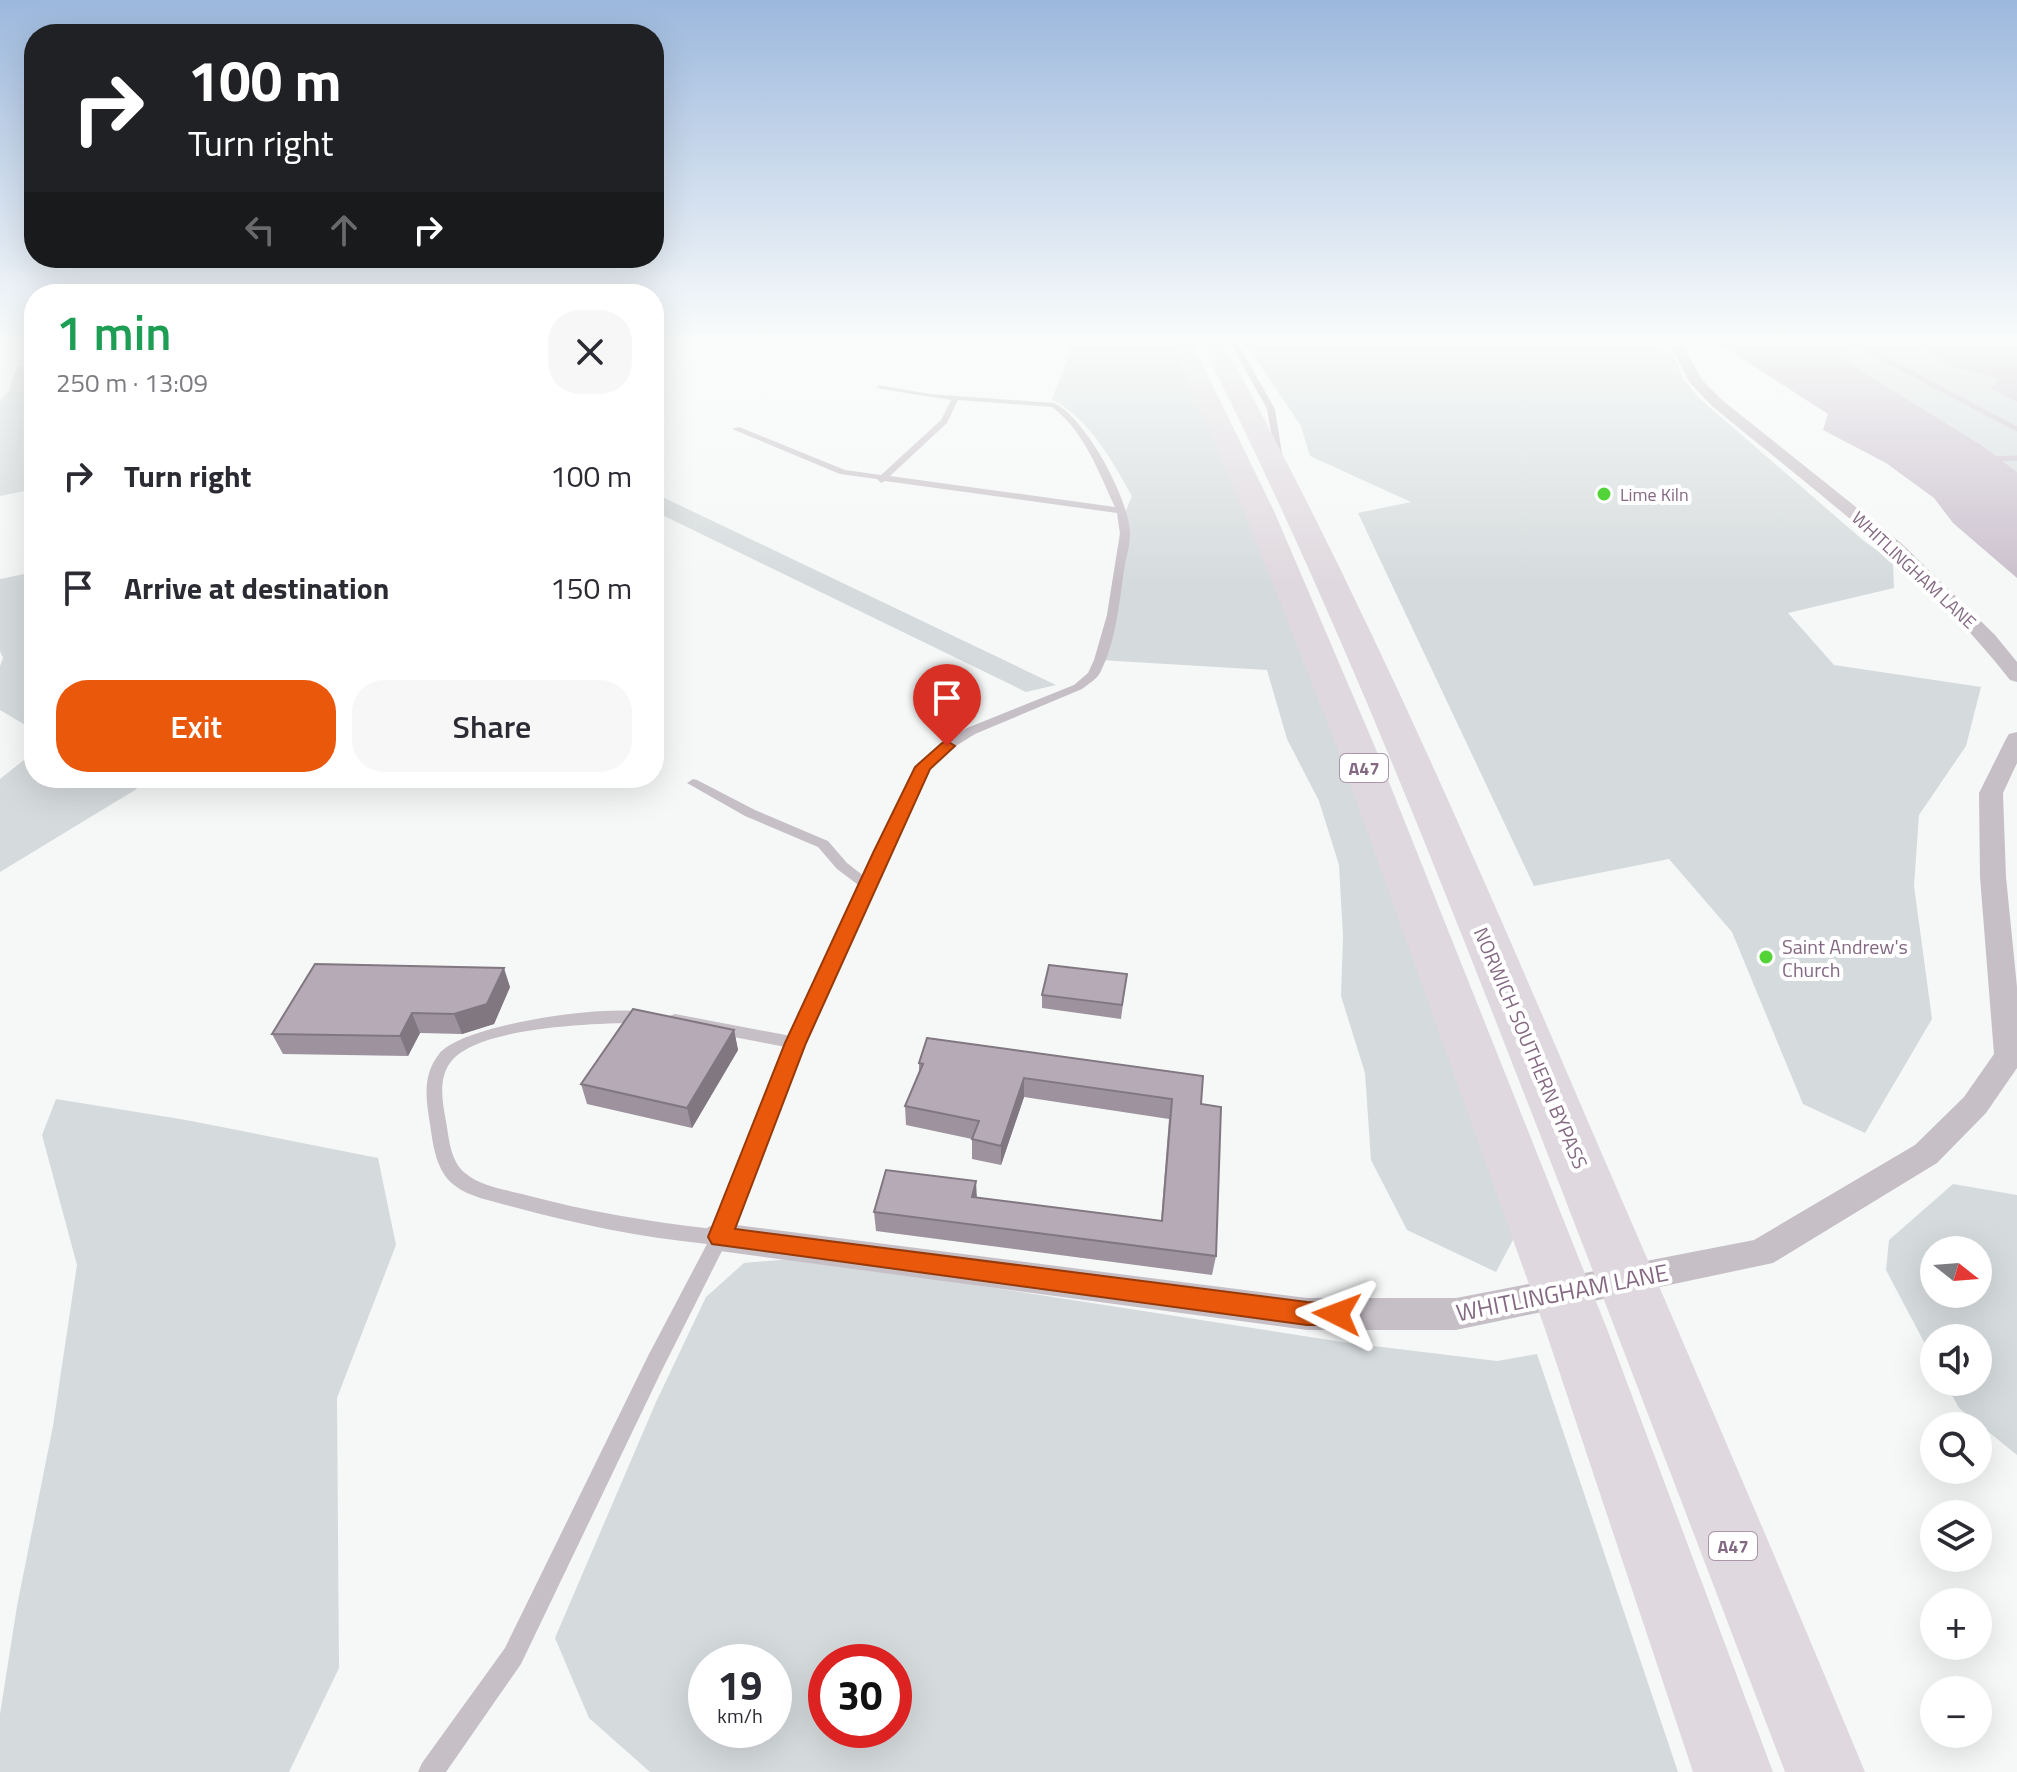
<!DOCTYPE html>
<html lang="en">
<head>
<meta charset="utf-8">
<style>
	:root { --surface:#fff; --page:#f7f7f7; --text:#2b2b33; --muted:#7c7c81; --accent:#ea580c }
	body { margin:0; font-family:"Titillium Web",sans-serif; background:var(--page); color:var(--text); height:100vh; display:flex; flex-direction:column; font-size:30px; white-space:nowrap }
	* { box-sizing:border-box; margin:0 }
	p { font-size:26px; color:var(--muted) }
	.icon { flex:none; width:44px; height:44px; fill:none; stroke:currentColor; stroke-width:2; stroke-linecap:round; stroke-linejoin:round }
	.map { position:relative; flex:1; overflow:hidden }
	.side { position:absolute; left:24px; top:284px; width:640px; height:504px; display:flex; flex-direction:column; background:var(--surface); border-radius:32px; box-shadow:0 8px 32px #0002 }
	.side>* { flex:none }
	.hud { position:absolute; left:24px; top:24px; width:640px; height:244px; border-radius:32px; box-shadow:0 8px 32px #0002; background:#202124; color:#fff; overflow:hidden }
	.needle { width:52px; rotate:107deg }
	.fabs { position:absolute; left:1920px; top:1236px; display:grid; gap:16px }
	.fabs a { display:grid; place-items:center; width:72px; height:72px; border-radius:50%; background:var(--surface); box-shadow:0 8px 32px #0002; font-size:40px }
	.speed { position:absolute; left:688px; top:1644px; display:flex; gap:16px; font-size:40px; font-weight:700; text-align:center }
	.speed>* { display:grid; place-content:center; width:104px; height:104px; border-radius:50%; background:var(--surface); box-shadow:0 8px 32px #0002; line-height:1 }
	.speed small { font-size:20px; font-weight:400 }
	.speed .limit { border:12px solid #d22; background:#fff; color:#111 }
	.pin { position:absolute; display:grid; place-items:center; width:68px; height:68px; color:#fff; margin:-82px -34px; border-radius:50% 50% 50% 0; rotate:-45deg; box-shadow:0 0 8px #0007 }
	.pin .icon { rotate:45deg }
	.me { position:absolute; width:88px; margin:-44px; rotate:273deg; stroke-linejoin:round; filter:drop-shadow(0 0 6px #0008) }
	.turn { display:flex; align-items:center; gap:28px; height:168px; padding:0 32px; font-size:36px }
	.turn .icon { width:104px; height:104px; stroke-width:2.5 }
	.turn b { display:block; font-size:56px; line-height:68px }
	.lanes { display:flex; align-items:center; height:76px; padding:0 32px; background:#0003; justify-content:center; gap:40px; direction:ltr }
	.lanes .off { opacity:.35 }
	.round { display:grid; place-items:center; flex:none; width:84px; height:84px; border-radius:32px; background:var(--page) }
	.overview { display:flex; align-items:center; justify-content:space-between; height:136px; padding:0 32px }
	h1 { font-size:48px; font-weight:600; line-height:60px; color:#1e9e55 }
	.action { display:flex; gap:16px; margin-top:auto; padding:16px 32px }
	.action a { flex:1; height:92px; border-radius:32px; background:var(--accent); color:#fff; font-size:32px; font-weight:600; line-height:92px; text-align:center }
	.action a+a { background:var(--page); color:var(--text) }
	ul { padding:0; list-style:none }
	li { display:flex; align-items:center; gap:24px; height:112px; padding:0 32px }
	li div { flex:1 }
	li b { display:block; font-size:30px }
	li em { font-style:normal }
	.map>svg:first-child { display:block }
	.green { fill:#d5dadc; fill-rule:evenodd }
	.water { fill:#cabfcc }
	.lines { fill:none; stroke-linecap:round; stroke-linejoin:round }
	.stream { stroke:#cabfcc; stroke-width:5 }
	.lane { fill:#c7bfc6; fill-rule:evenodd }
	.street { fill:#c7bfc6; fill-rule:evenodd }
	.highway { fill:#dfd8de; fill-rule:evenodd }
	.wall { fill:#9d929d }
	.shaded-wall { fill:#807780 }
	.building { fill:#b7aab7; stroke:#807780; stroke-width:2 }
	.route { fill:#ea580c; stroke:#983908; stroke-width:2 }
	.poi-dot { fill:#52d439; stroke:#fff; stroke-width:3 }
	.labels { text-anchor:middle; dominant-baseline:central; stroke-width:8; stroke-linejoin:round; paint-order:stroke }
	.far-poi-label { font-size:18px; fill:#846982; stroke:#fff; text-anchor:start }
	.far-street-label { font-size:18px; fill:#846982; stroke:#fff }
	.shield { fill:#fff; stroke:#a996a8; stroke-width:2 }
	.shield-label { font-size:18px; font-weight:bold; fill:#846982 }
	.poi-label { font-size:20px; fill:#846982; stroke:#fff; text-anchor:start }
	.street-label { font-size:20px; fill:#846982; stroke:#fff }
	.near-street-label { font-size:24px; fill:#846982; stroke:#fff }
</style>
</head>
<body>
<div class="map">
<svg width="2017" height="1772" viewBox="0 0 2017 1772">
	<rect width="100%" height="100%" fill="#f5f8f7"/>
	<g class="green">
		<path d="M654,337H1037L1033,347L775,338L675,345L654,354Z"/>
		<path d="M1067,337H1172L1252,511L1522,1223L1496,1272L1407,1230L1371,1160L1365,1073L1341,996L1343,937L1339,865L1319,801L1287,739L1267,670L1100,660L1122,520L1132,496C1111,459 1090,420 1052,399L1070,353Z"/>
		<path d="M1241,337H1643L1654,347L1674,355L1683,379L1700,399L1864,541L1893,562L1894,588L1788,613L1834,665L1981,687L1966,746L1919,815L1914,886L1932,1019L1865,1133L1803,1104L1732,932L1669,859L1534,886L1358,513L1411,502L1310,456L1301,426Z"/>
		<path d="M1807,337H2017V472L1983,446Z"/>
		<path d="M34,364V489L0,496V400L8,392L17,367Z"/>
		<path d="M654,493L1056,685L1026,692L654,511Z"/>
		<path d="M34,572V778H148L135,790L0,872V779L29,756L27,726L0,710V666L3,658L0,651V579Z"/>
		<path d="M56,1099L186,1120L378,1158L396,1245L337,1398L339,1668L289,1772H0V1714L17,1606L53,1426L77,1265L42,1135Z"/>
		<path d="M1953,1184L2017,1195V1455L1959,1408L1945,1382H1978V1338H1934V1361L1886,1270L1889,1240ZM1978,1250V1294H1934V1250Z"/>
		<path d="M802,1258L1349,1343L1497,1361L1537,1354L1678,1772H650L589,1718L555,1638L656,1402L706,1297L744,1263ZM706,1662H774V1730H706ZM826,1662H894V1730H826Z"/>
	</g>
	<g class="water">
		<path d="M1709,337H1807L1983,446L2017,472V578L1953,523L1934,498L1886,463L1823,430L1828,414Z"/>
		<path d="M1907,337H2017V402L1991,388L1999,379L1947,365L1925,345Z"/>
	</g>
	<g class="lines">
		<g class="stream">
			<path d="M1843,337L2017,429"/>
			<path d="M1988,459L2017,458"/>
		</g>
		<g class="lane">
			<path d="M1227,337H1234L1275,409L1284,467L1277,465L1267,409Z"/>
			<path d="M878,385L930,394L1054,403C1086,418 1129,499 1130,533C1130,545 1126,559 1124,570C1119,604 1116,642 1100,673C1096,680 1088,684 1082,689L975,734L951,749L928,769L804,1043L729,1237L662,1370L521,1664L446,1772H418L422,1763L505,1648L648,1356L707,1244C640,1237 575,1224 510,1206C492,1201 469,1197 454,1185C436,1171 433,1145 430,1124C426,1099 422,1076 439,1054C462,1024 612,1003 649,1013L651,1017L649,1021L643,1023C599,1023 476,1026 450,1063C439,1078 442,1099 445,1116C449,1135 449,1160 465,1173C480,1186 503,1189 522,1194C585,1211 649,1222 714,1229L786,1047L675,1026L669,1024L667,1020L669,1016L675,1014L791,1036L861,887L837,869L818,847L745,816L687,783L693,779L697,780L755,810L828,841L847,863L865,877L919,764L943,743L967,728L1074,685L1088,673L1094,660L1107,615L1120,534L1117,513L885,481L881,483L877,479L840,474L732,429L739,427L845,470L881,475L941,420L951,400L881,389L877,387ZM958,400L1052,407C1085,432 1098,471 1115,507L890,476L947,423Z"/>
		</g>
		<g class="street">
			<path d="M1666,337H1678L1703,381L1722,400L1901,543L1995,635L2017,662V682L2010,680C1927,573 1816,492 1712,406L1690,383Z"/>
			<path d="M2017,732V763L2003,793L2006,877L2017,987V1068L1986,1113L1937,1163L1773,1263L1456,1330H1307L720,1251L708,1247L703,1237L708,1227L720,1223L1307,1298H1456L1754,1240L1915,1145L1964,1097L1994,1054L1980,877L1979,793L2006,739L2009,734Z"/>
		</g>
		<g class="highway">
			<path d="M1169,337L1190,339L1274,511L1375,747L1607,1329L1773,1772H1693L1545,1329L1337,747L1244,511Z"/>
			<path d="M1198,337H1220C1358,587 1471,848 1583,1110C1678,1330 1773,1550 1865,1772H1785C1691,1527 1598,1282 1502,1037C1409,800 1314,564 1198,337Z"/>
		</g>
	</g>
	<g class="wall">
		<path d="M1127,974L1121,1019L1042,1008V995Z"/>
		<path d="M510,987L494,1024L462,1034L420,1033L408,1056L283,1054L272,1034Z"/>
		<path d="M734,1030L738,1050L692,1128L587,1104L581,1084Z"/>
		<path d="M927,1038L1201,1104L1216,1256L1212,1275L876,1231L874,1212L977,1198L1161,1221L1169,1119L1024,1097L1001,1165L972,1159V1139L906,1125L905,1106L919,1071V1063Z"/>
	</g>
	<g class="shaded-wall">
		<path d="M504,968L510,987L494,1024L462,1034L454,1014Z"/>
		<path d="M412,1013L420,1033L408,1056L400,1036Z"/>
		<path d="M734,1030L738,1050L692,1128L687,1108Z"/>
		<path d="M1024,1078V1097L1001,1165V1146Z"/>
		<path d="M976,1181L977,1200L972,1197Z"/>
	</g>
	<g class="building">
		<path d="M315,964L504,968L487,1004L454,1014L412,1013L400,1036L272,1034Z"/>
		<path d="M1049,965L1127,974L1122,1005L1042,995Z"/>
		<path d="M633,1009L734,1030L687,1108L581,1084Z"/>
		<path d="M927,1038L1203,1076L1201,1104L1221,1107L1216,1256L874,1212L886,1170L976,1181L972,1197L1162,1221L1172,1099L1024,1078L1001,1146L972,1139L979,1121L905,1106L923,1064L919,1063Z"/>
	</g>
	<linearGradient id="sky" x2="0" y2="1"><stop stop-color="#9cb8dd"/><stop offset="0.58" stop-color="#fafcfb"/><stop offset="1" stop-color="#fafcfb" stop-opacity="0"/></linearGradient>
	<rect width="2017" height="585" fill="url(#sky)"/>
	<path class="route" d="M947,741L955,746L930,769L806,1043L735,1229L1307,1302L1337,1303L1346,1306L1349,1314L1346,1322L1337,1325H1307L712,1244L708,1237L785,1043L873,853L915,767L942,743Z"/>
	<g class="poi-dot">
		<circle cx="1604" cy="494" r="8"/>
		<circle cx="1766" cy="957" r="8"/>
	</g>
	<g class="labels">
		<g class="far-poi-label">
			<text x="1620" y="494">Lime Kiln</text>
		</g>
		<g class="far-street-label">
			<text transform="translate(1914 570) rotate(43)">WHITLINGHAM LANE</text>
		</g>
		<g class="shield">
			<rect x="1340" y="754" width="48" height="28" rx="6"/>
			<rect x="1709" y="1532" width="48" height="28" rx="6"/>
		</g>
		<g class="shield-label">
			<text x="1364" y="768">A47</text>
			<text x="1733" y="1546">A47</text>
		</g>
		<g class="poi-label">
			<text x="1782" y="946">Saint Andrew's<tspan x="1782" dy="23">Church</tspan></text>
		</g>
		<g class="street-label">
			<text transform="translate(1531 1048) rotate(67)">NORWICH SOUTHERN BYPASS</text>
		</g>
		<g class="near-street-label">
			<text transform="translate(1562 1292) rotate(-11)">WHITLINGHAM LANE</text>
		</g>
	</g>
</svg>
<div class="fabs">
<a><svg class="needle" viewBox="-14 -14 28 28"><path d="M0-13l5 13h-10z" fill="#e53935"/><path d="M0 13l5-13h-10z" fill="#7c7c81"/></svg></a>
<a><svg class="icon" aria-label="sound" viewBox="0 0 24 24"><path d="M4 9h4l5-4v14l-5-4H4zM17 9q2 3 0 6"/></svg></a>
<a><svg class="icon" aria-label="search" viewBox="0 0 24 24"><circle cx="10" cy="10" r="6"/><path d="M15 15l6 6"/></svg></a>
<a><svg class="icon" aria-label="layers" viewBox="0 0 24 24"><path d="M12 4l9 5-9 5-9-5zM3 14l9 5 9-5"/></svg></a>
<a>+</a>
<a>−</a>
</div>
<div class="speed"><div>19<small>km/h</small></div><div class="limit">30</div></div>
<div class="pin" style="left:947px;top:746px;background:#d93025"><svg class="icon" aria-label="arrive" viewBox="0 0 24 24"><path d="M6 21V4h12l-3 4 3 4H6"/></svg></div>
<svg class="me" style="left:1337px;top:1314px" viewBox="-20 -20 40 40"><path d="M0-17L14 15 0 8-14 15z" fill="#ea580c" stroke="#fff" stroke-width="4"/></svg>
<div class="hud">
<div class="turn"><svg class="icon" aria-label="right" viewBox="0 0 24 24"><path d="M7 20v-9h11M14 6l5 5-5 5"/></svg><div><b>100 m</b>Turn right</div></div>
<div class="lanes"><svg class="icon off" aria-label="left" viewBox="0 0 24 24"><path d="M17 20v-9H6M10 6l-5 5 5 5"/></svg><svg class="icon off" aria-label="ahead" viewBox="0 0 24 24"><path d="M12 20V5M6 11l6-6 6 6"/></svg><svg class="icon" aria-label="right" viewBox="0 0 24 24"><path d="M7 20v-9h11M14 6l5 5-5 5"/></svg></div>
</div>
<section class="side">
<div class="overview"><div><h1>1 min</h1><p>250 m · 13:09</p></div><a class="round"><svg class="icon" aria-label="close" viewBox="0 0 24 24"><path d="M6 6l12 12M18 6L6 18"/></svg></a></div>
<ul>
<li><svg class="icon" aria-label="right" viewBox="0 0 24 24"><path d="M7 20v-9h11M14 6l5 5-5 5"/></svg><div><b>Turn right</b></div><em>100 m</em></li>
<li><svg class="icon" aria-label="arrive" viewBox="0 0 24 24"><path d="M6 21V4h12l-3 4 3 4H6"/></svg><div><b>Arrive at destination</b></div><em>150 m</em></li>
</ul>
<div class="action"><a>Exit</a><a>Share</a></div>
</section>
</div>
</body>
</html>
